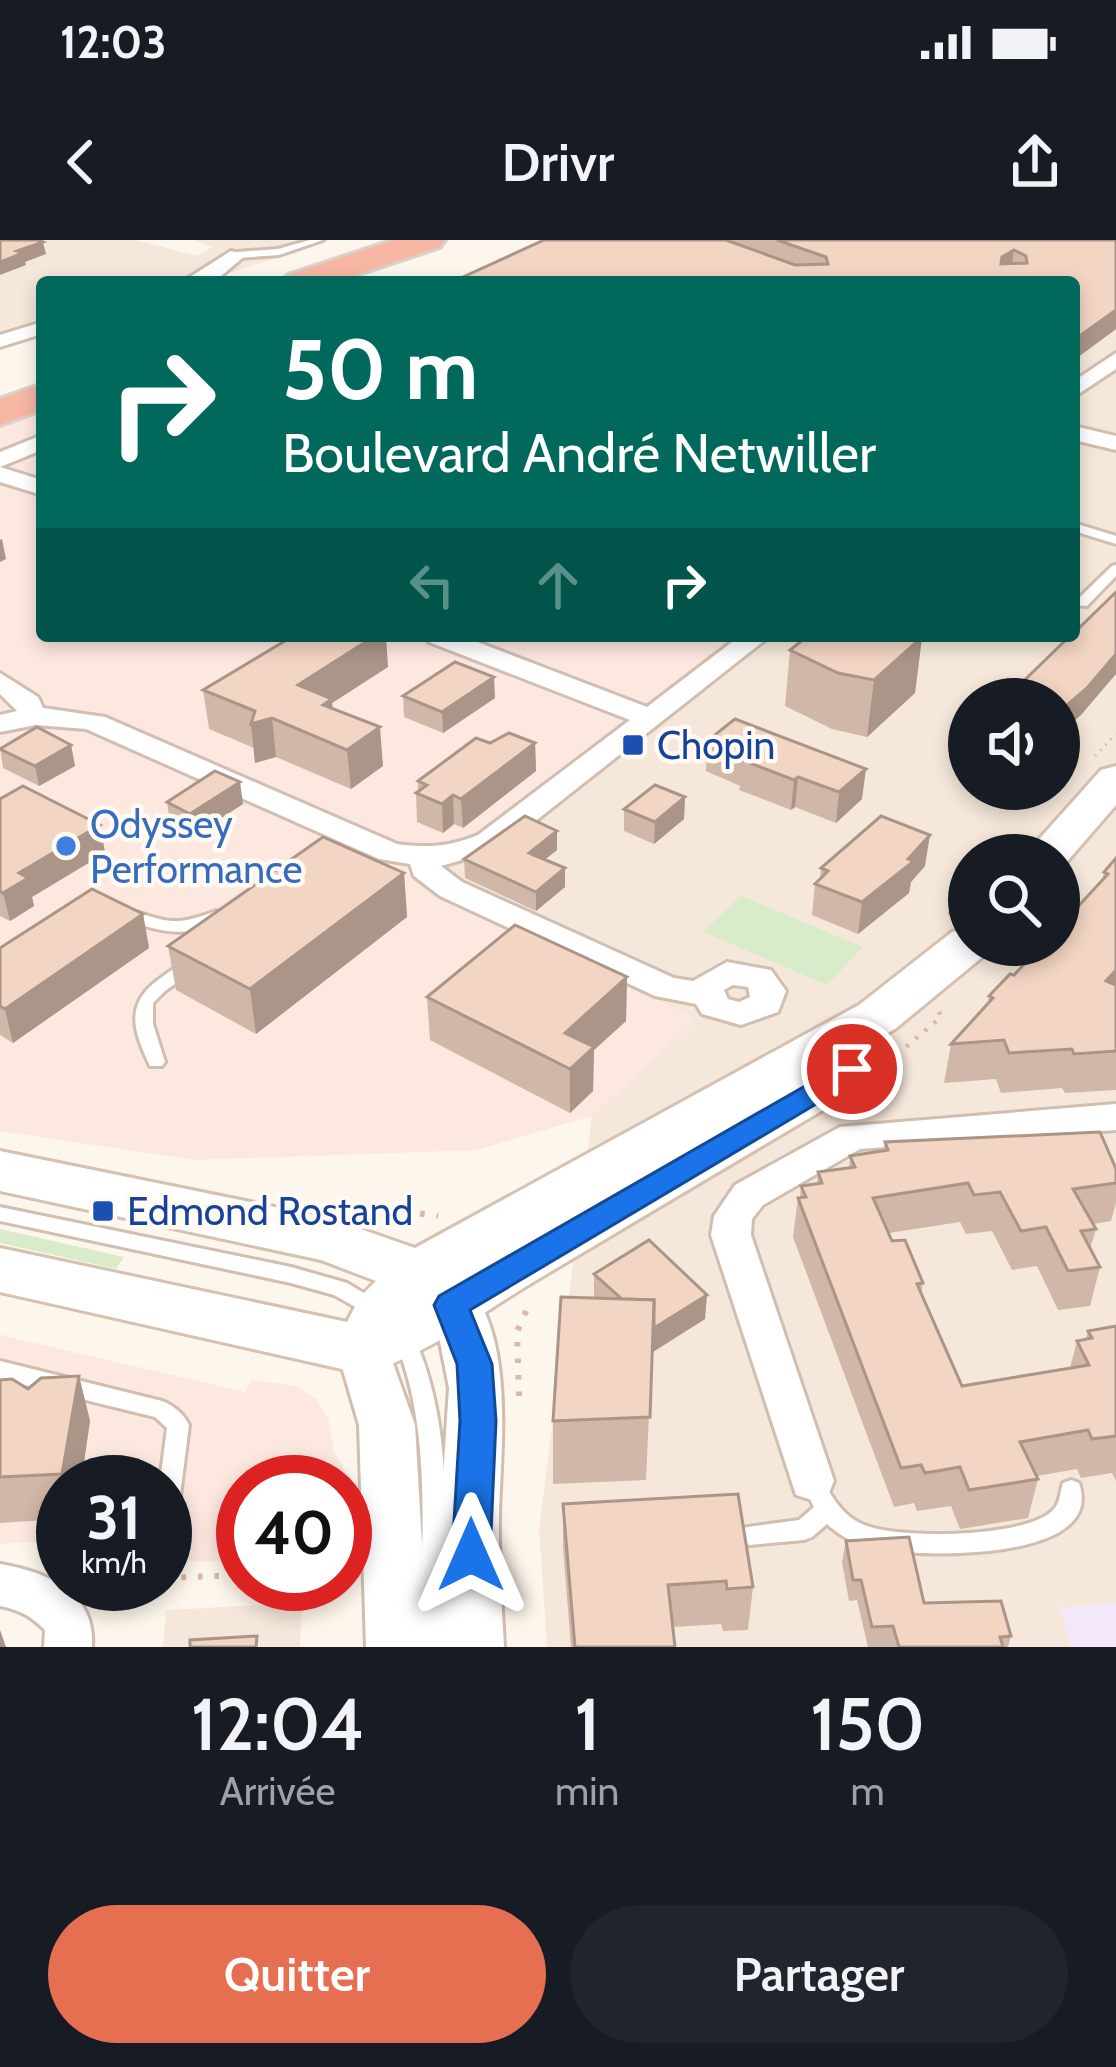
<!DOCTYPE html>
<html lang="fr">
<head>
<meta charset="utf-8">
<style>
	:root { --surface:#171b24; --page:#20242c; --text:#f1f3f6; --muted:#9ea1a6; --accent:#e76f51 }
	body { margin:0; font-family:Cabin,sans-serif; background:var(--page); color:var(--text); height:100vh; display:flex; flex-direction:column; font-size:45px; white-space:nowrap }
	* { box-sizing:border-box; margin:0 }
	p { font-size:39px; color:var(--muted) }
	.icon { flex:none; width:66px; height:66px; fill:none; stroke:currentColor; stroke-width:2; stroke-linecap:round; stroke-linejoin:round }
	.map { position:relative; height:1407px; overflow:hidden }
	.drawer { display:flex; flex-direction:column; background:var(--surface); flex:1 }
	.drawer>* { flex:none }
	.top-card { position:absolute; left:36px; top:36px; width:1044px; height:366px; border-radius:12px; box-shadow:0 6px 18px #0003; background:#00695c; color:#fff; overflow:hidden }
	.fabs { position:absolute; left:948px; top:438px; display:grid; gap:24px }
	.fabs a { display:grid; place-items:center; width:132px; height:132px; border-radius:50%; background:var(--surface); box-shadow:0 6px 18px #0003; font-size:60px }
	.speed { position:absolute; left:36px; top:1215px; display:flex; gap:24px; font-size:60px; font-weight:700; text-align:center }
	.speed>* { display:grid; place-content:center; width:156px; height:156px; border-radius:50%; background:var(--surface); box-shadow:0 6px 18px #0003; line-height:1 }
	.speed small { font-size:30px; font-weight:400 }
	.speed .limit { border:18px solid #d22; background:#fff; color:#111 }
	.pin { position:absolute; display:grid; place-items:center; width:102px; height:102px; color:#fff; margin:-51px; border:6px solid #fff; border-radius:50%; box-shadow:0 3px 12px #0007 }
	.me { position:absolute; width:132px; margin:-66px; rotate:0deg; stroke-linejoin:round; filter:drop-shadow(0 0 9px #0008) }
	.turn { display:flex; align-items:center; gap:42px; height:252px; padding:0 48px; font-size:54px }
	.turn .icon { width:156px; height:156px; stroke-width:2.5 }
	.turn b { display:block; font-size:84px; line-height:102px }
	.lanes { display:flex; align-items:center; height:114px; padding:0 48px; background:#0003; justify-content:center; gap:60px; direction:ltr }
	.lanes .off { opacity:.35 }
	.eta { display:flex; justify-content:space-evenly; align-items:center; height:204px; text-align:center }
	.eta b { font-size:72px; font-weight:600; line-height:84px }
	.cta { display:flex; gap:24px; margin-top:auto; padding:24px 48px }
	.cta a { flex:1; height:138px; border-radius:72px; background:var(--accent); color:#fff; font-size:48px; font-weight:600; line-height:138px; text-align:center }
	.cta a+a { background:var(--page); color:var(--text) }
	.status { display:flex; justify-content:space-between; align-items:center; height:84px; padding:0 60px; background:var(--surface); direction:ltr }
	.status svg { height:33px; fill:currentColor }
	header { display:flex; justify-content:space-between; align-items:center; height:156px; padding:0 48px; background:var(--surface); font-size:54px; font-weight:600 }
	.map>svg:first-child { display:block }
	.residential { fill:#f5e8da; fill-rule:evenodd }
	.commercial { fill:#fde8e0 }
	.education { fill:#f3e8fa }
	.green { fill:#d8ecc9 }
	.lines { fill:none; stroke-linecap:round; stroke-linejoin:round }
	.service-casing { stroke:#d1beb0; stroke-width:6 }
	.minor-casing { stroke:#d1beb0; stroke-width:6 }
	.tertiary-casing { stroke:#d1beb0; stroke-width:6 }
	.secondary-casing { stroke:#d6c0b0; stroke-width:6 }
	.motorway-casing { stroke:#dad1cd; stroke-width:6 }
	.path-far2 { stroke:#d9b8a5; stroke-width:3; stroke-dasharray:1.5 6; stroke-linecap:butt }
	.path-far1 { stroke:#d9b8a5; stroke-width:4.5; stroke-dasharray:3 9; stroke-linecap:butt }
	.path { stroke:#d9b8a5; stroke-width:6; stroke-dasharray:4.5 12; stroke-linecap:butt }
	.service { fill:#fff; fill-rule:evenodd }
	.minor { fill:#fff; fill-rule:evenodd }
	.tertiary { fill:#fff; fill-rule:evenodd }
	.secondary { fill:#fff; fill-rule:evenodd }
	.motorway { fill:#f7b7a3; fill-rule:evenodd }
	.wall { fill:#d1b7a8 }
	.shaded-wall { fill:#aa9588 }
	.building { fill:#f3d5c3; stroke:#aa9588; stroke-width:3; fill-rule:evenodd }
	.route { fill:#1a73e8; stroke:#114b97; stroke-width:3 }
	.transit-dot { fill:#1a4fb4; stroke:#fffaf3; stroke-width:4.5 }
	.shop-dot { fill:#3f7fe0; stroke:#fffaf3; stroke-width:4.5 }
	.labels { text-anchor:middle; dominant-baseline:central; stroke-width:9; stroke-linejoin:round; paint-order:stroke }
	.transit-label { font-size:39px; fill:#164399; stroke:#fffaf3; text-anchor:start }
	.shop-label { font-size:39px; fill:#366cbe; stroke:#fffaf3; text-anchor:start }
</style>
</head>
<body>
<div class="status"><b>12:03</b><svg viewBox="0 0 49 12"><path d="M0 12V9h3v3zM5 12V6h3v6zM10 12V3h3v9zM15 12V0h3v12zM26 1h20v11H26zM47 4h2v5h-2z"/></svg></div>
<header><svg class="icon" aria-label="back" viewBox="0 0 24 24"><path d="M15 5l-7 7 7 7"/></svg>Drivr<svg class="icon" aria-label="share" viewBox="0 0 24 24"><path d="M12 15V3M7 8l5-5 5 5M5 13v7h14v-7"/></svg></header>
<div class="map">
<svg width="1116" height="1407" viewBox="0 0 1116 1407">
	<rect width="100%" height="100%" fill="#fdf6ec"/>
	<g class="residential">
		<path d="M0,0H136L197,16L212,7L195,0H331L209,40L197,36L177,42H42V84L0,97Z"/>
		<path d="M1116,0V1363L1061,1368L1071,1407H547L539,1289L592,876L695,779L417,644L604,500L730,396H1074V42H732ZM969,459H1059V549H969ZM969,615H1059V705H969Z"/>
		<path d="M302,1363L300,1407H163L166,1370Z"/>
	</g>
	<g class="commercial">
		<path d="M42,166V396H730L604,500L418,643L696,779L592,876L477,910L195,920L0,891V182Z"/>
		<path d="M0,1095L245,1152L252,1140L296,1146L317,1160L329,1181L334,1212L349,1237L354,1315L345,1316V1242H243V1320L179,1322L180,1294L165,1295V1242H63V1300L0,1304Z"/>
	</g>
	<path class="education" d="M1116,1363V1407H1071L1060,1368Z"/>
	<g class="green">
		<path d="M740,656H741L863,707L827,745L703,692Z"/>
		<path d="M0,989L124,1017L116,1029L0,1003Z"/>
	</g>
	<g class="lines">
		<defs>
			<g id="service">
				<path d="M310,0H323L279,15L237,18L233,15L237,12L278,9Z"/>
				<path d="M1074,283L1116,296V304L1074,291Z"/>
				<path d="M1116,325V336L1087,366L1074,365V357L1079,358L1112,326Z"/>
				<path d="M127,669C168,682 174,687 216,671L224,676C194,702 155,691 121,678L119,674L121,670Z"/>
				<path d="M191,719L199,724L197,728L165,751L153,763V784L165,822L162,826H150C134,792 124,765 158,740C169,732 179,724 191,719Z"/>
				<path d="M0,967L291,1027L347,1043L382,1064L385,1070L382,1076L375,1078L334,1055L291,1043L0,981Z"/>
				<path d="M403,1087L410,1089C458,1185 443,1303 444,1407H420C420,1304 435,1192 393,1095L396,1089Z"/>
				<path d="M0,1121L162,1161C173,1165 184,1174 189,1185L176,1287L173,1294L165,1297V1242H160L167,1188L155,1177L0,1139Z"/>
				<path d="M812,1231L820,1234C829,1253 841,1275 862,1284C895,1300 1030,1298 1054,1269C1060,1263 1060,1252 1063,1243L1071,1240L1079,1243C1107,1323 919,1317 876,1309C857,1305 841,1297 827,1284L812,1297L804,1300L749,1305L741,1302L738,1295L741,1288L799,1280L814,1267L801,1241L804,1234Z"/>
				<path d="M73,1344H124L120,1351L112,1355L53,1371L45,1368L41,1360L45,1352Z"/>
			</g>
			<g id="minor">
				<path d="M231,11L246,15L215,41L182,42Z"/>
				<path d="M42,82V94L0,107V95Z"/>
				<path d="M1116,113V129L1074,157V141Z"/>
				<path d="M1074,186L1116,196V210L1074,200Z"/>
				<path d="M42,195V210L0,227V212Z"/>
				<path d="M0,227L42,240V255L0,242Z"/>
				<path d="M425,396H462L647,467L740,396H770L500,609L441,626L462,642L674,738L693,741L727,722L771,730L786,751L778,772L741,785L702,774L696,764L655,756L440,656L414,636L410,624L379,619L86,489L36,485L0,492V475L17,471L0,454V433L38,457L43,468L105,477L397,604C427,608 449,607 478,595L630,480L429,402ZM733,745L748,747L750,757L739,762L728,759L724,750Z"/>
				<path d="M1116,864V890L860,909L763,965L752,979L751,995L834,1241L828,1255L812,1260L796,1255L711,995L714,976L735,945L840,887Z"/>
				<path d="M0,1324C47,1332 96,1352 92,1407H44L45,1390C31,1376 20,1370 0,1366Z"/>
			</g>
			<g id="tertiary">
				<path d="M432,1023C523,1052 500,1205 499,1276C498,1320 502,1363 504,1407H442L440,1283L449,1148L438,1092L406,1043L414,1029Z"/>
				<path d="M364,1089L383,1095L415,1185L428,1407H366L359,1185L337,1110L345,1095Z"/>
			</g>
			<g id="secondary">
				<path d="M1116,526V565L1064,625L1059,626V615H1025L1101,530Z"/>
				<path d="M969,688V705H992L986,714L895,789L839,821L855,825L863,838L855,851C750,913 645,975 540,1038C479,1074 432,1112 364,1134L0,1052V1008L347,1082L360,1057L376,1041L321,1020L0,951V911L329,978L415,1008L859,765L952,692Z"/>
			</g>
			<g id="motorway">
				<path d="M394,0H445L440,7L335,42H282L288,35Z"/>
				<path d="M42,144V170L0,185V159Z"/>
			</g>
		</defs>
		<use href="#service" class="service-casing"/>
		<use href="#minor" class="minor-casing"/>
		<use href="#tertiary" class="tertiary-casing"/>
		<use href="#secondary" class="secondary-casing"/>
		<use href="#motorway" class="motorway-casing"/>
		<path class="path-far2" d="M1095,516L1116,494"/>
		<g class="path-far1">
			<path d="M1002,615L1014,603"/>
			<path d="M949,675L969,653"/>
			<path d="M879,830L941,777L938,769"/>
			<path d="M868,859L895,842L876,828"/>
		</g>
		<g class="path">
			<path d="M360,975L365,966L438,976"/>
			<path d="M519,1156L517,1092L530,1062"/>
			<path d="M165,1338L243,1335"/>
		</g>
		<use href="#service" class="service"/>
		<use href="#minor" class="minor"/>
		<use href="#tertiary" class="tertiary"/>
		<use href="#secondary" class="secondary"/>
		<use href="#motorway" class="motorway"/>
	</g>
	<g class="wall">
		<path d="M544,0H1116V89L1074,120V42H463V37Z"/>
		<path d="M922,397L915,453L867,497L832,489L785,466L790,410Z"/>
		<path d="M388,427L332,463L333,469L383,526L351,549L276,517L255,523L254,508L209,489L203,450Z"/>
		<path d="M403,456L495,458L443,493L404,477Z"/>
		<path d="M707,501L862,559L836,583L795,567L791,570L739,550L740,546L706,531Z"/>
		<path d="M490,503H535L536,531L463,588L454,584L443,593L417,582L416,553L418,551V541Z"/>
		<path d="M71,505L75,526L39,546L3,528L0,507Z"/>
		<path d="M685,557L684,579L654,604L624,591V569Z"/>
		<path d="M0,559L100,585L105,613L32,657L34,666L10,681L0,676Z"/>
		<path d="M167,562L243,564L193,596L170,584Z"/>
		<path d="M557,610L544,620L565,647L536,671L465,638L464,619Z"/>
		<path d="M1116,618V850L1065,853L1062,848L1001,853L996,839L944,843L951,804L988,764L989,756L1014,735L1102,641L1104,632Z"/>
		<path d="M925,626L911,642L909,653L858,694L812,675L815,644L820,639L821,628Z"/>
		<path d="M404,633L407,677L256,794L176,750L168,706Z"/>
		<path d="M143,674L149,708L13,803L0,795V708Z"/>
		<path d="M627,737L626,781L594,810L593,851L570,873L430,800L427,757Z"/>
		<path d="M885,902L1116,929V963L1111,981L1093,984L1096,989L1090,1009L1100,1027L1090,1066L1058,1070L1037,1026L1012,1030L992,991L966,994L960,982L889,993L892,1001L923,1043L921,1054L962,1146L1070,1128L1077,1101L1086,1100L1088,1091L1116,1086V1241L1112,1233L1081,1238L1077,1229L1037,1236L1038,1239L1028,1278L960,1289L951,1266L917,1271L914,1263L894,1267L793,997L798,958H800L801,946L817,944L818,932L849,928L850,916L883,911Z"/>
		<path d="M594,1034L705,1079L652,1112L646,1240L553,1244V1181L594,1058Z"/>
		<path d="M79,1136L90,1181L81,1242H63V1279L0,1283V1140L28,1149Z"/>
		<path d="M563,1264L753,1347L748,1390L723,1391L721,1384L673,1387L675,1407H571L563,1307Z"/>
		<path d="M846,1301L924,1363L1011,1396L1008,1407H868L857,1360L849,1361L842,1322Z"/>
	</g>
	<g class="shaded-wall">
		<path d="M43,2L46,14L25,22L26,25L0,35V22L17,11Z"/>
		<path d="M1014,10L1011,31L998,38L1002,17Z"/>
		<path d="M1116,70V89L1074,120V100Z"/>
		<path d="M2,299L6,319L0,322V300Z"/>
		<path d="M375,396H386L388,427L332,463L335,497L298,445Z"/>
		<path d="M922,397L915,453L867,497L874,440Z"/>
		<path d="M1116,414V434L1081,475L1059,494V472Z"/>
		<path d="M494,437L495,458L443,493L442,472Z"/>
		<path d="M272,478L276,517L255,523L251,484Z"/>
		<path d="M380,487L383,526L351,549L347,510Z"/>
		<path d="M535,503L536,531L463,588L461,559Z"/>
		<path d="M71,505L75,526L39,546L35,526Z"/>
		<path d="M866,529L862,559L836,583L839,552Z"/>
		<path d="M798,537L795,567L791,570L794,540Z"/>
		<path d="M240,542L243,564L193,596L190,574Z"/>
		<path d="M453,555L454,584L443,593L442,564Z"/>
		<path d="M685,557L684,579L654,604L655,582Z"/>
		<path d="M100,585L105,613L32,657L34,666L10,681L3,653L19,633Z"/>
		<path d="M557,591V610L529,632V613Z"/>
		<path d="M930,595L925,626L911,642L909,653L858,694L862,662L908,619Z"/>
		<path d="M565,628V647L536,671V652Z"/>
		<path d="M404,633L407,677L256,794L250,749Z"/>
		<path d="M143,674L149,708L13,803L5,769Z"/>
		<path d="M1116,730V757L1106,741Z"/>
		<path d="M627,737L626,781L594,810L593,851L570,873V829L565,793Z"/>
		<path d="M707,1055L705,1079L653,1112L654,1088Z"/>
		<path d="M79,1136L90,1181L81,1242H65L62,1234Z"/>
		<path d="M0,1390L6,1407H0Z"/>
	</g>
	<g class="building">
		<path d="M0,0H38L43,2L17,11L23,13L0,22Z"/>
		<path d="M544,0H726L795,25L828,24L826,17L777,0H1116V70L1074,100V42H483L463,37ZM1014,10L1026,16L1027,23L1001,24L1002,17Z"/>
		<path d="M1116,352V414L1087,448L1059,472V459H1005L1070,396H1074V393Z"/>
		<path d="M293,396H375L298,445L332,459L323,465L380,487L347,510L272,478L251,484L255,471L203,450Z"/>
		<path d="M808,396H919L922,397L874,440L838,433L790,410Z"/>
		<path d="M455,422L494,437L442,472L403,456Z"/>
		<path d="M735,479L866,529L839,552L798,537L794,540L742,520L745,517L707,501Z"/>
		<path d="M37,487L71,505L35,526L0,509Z"/>
		<path d="M509,493L535,503L461,559L453,555L442,564L416,553L427,545L418,541L476,498L490,503Z"/>
		<path d="M215,531L240,542L190,574L167,562Z"/>
		<path d="M655,545L685,557L655,582L624,569Z"/>
		<path d="M23,546L100,585L19,633L28,638L3,653L0,651V559Z"/>
		<path d="M525,576L557,591L529,613L565,628L536,652L464,619Z"/>
		<path d="M881,576L930,595L908,619L914,621L862,662L815,644L828,631L821,628Z"/>
		<path d="M323,597L404,633L250,749L168,706Z"/>
		<path d="M1116,618V730L1106,741L1116,745V811L1074,814L1072,809L1009,813L1004,800L951,804L993,758L989,756L1010,734L1014,735L1042,705H1059V687L1108,634L1104,632Z"/>
		<path d="M92,649L143,674L5,769L0,766V708Z"/>
		<path d="M515,685L627,737L565,793L594,807L570,829L427,757Z"/>
		<path d="M1100,892L1116,929V943L1073,949L1096,989L1081,991L1100,1027L1068,1031L1046,987L1021,991L1000,952L974,955L968,943L873,958L892,1001L905,1000L923,1043L917,1044L962,1146L1089,1125L1077,1101L1092,1098L1088,1091L1116,1086V1196L1092,1199L1088,1190L1020,1202L1038,1239L969,1250L960,1227L925,1233L921,1225L901,1228L798,958L806,957L801,946L822,943L818,932L855,927L850,916L888,910L885,902Z"/>
		<path d="M649,1000L707,1055L654,1088V1060L622,1059L594,1034Z"/>
		<path d="M561,1057L654,1060L650,1177L553,1181Z"/>
		<path d="M79,1136L62,1234L0,1237V1140L12,1139L28,1149L41,1138Z"/>
		<path d="M738,1254L753,1347L727,1349L726,1341L668,1345L675,1407H575L563,1264Z"/>
		<path d="M909,1297L924,1363L1001,1361L1011,1396L1000,1397L1003,1407H899L893,1386L872,1387L861,1340H853L846,1301Z"/>
		<path d="M257,1396L256,1407H190V1400Z"/>
	</g>
	<path class="route" d="M852,819L863,822L867,829L863,836L470,1070L492,1124L496,1181L490,1315L485,1327L471,1332L457,1327L452,1315L460,1181L457,1124L434,1065L439,1056Z"/>
	<g class="transit-dot">
		<rect x="621" y="493" width="24" height="24" rx="6"/>
		<rect x="91" y="959" width="24" height="24" rx="6"/>
	</g>
	<circle class="shop-dot" cx="66" cy="606" r="12"/>
	<g class="labels">
		<g class="transit-label">
			<text x="657" y="505">Chopin</text>
			<text x="127" y="971">Edmond Rostand</text>
		</g>
		<g class="shop-label">
			<text x="90" y="584">Odyssey<tspan x="90" dy="45">Performance</tspan></text>
		</g>
	</g>
</svg>
<div class="fabs">
<a><svg class="icon" aria-label="sound" viewBox="0 0 24 24"><path d="M4 9h4l5-4v14l-5-4H4zM17 9q2 3 0 6"/></svg></a>
<a><svg class="icon" aria-label="search" viewBox="0 0 24 24"><circle cx="10" cy="10" r="6"/><path d="M15 15l6 6"/></svg></a>
</div>
<div class="speed"><div>31<small>km/h</small></div><div class="limit">40</div></div>
<div class="pin" style="left:852px;top:829px;background:#d93025"><svg class="icon" aria-label="arrive" viewBox="0 0 24 24"><path d="M6 21V4h12l-3 4 3 4H6"/></svg></div>
<svg class="me" style="left:471px;top:1315px" viewBox="-20 -20 40 40"><path d="M0-17L14 15 0 8-14 15z" fill="#1a73e8" stroke="#fff" stroke-width="4"/></svg>
<div class="top-card">
<div class="turn"><svg class="icon" aria-label="right" viewBox="0 0 24 24"><path d="M7 20v-9h11M14 6l5 5-5 5"/></svg><div><b>50 m</b>Boulevard André Netwiller</div></div>
<div class="lanes"><svg class="icon off" aria-label="left" viewBox="0 0 24 24"><path d="M17 20v-9H6M10 6l-5 5 5 5"/></svg><svg class="icon off" aria-label="ahead" viewBox="0 0 24 24"><path d="M12 20V5M6 11l6-6 6 6"/></svg><svg class="icon" aria-label="right" viewBox="0 0 24 24"><path d="M7 20v-9h11M14 6l5 5-5 5"/></svg></div>
</div>
</div>
<section class="drawer">
<div class="eta">
<div><b>12:04</b><p>Arrivée</p></div>
<div><b>1</b><p>min</p></div>
<div><b>150</b><p>m</p></div>
</div>
<div class="cta"><a>Quitter</a><a>Partager</a></div>
</section>
</body>
</html>
